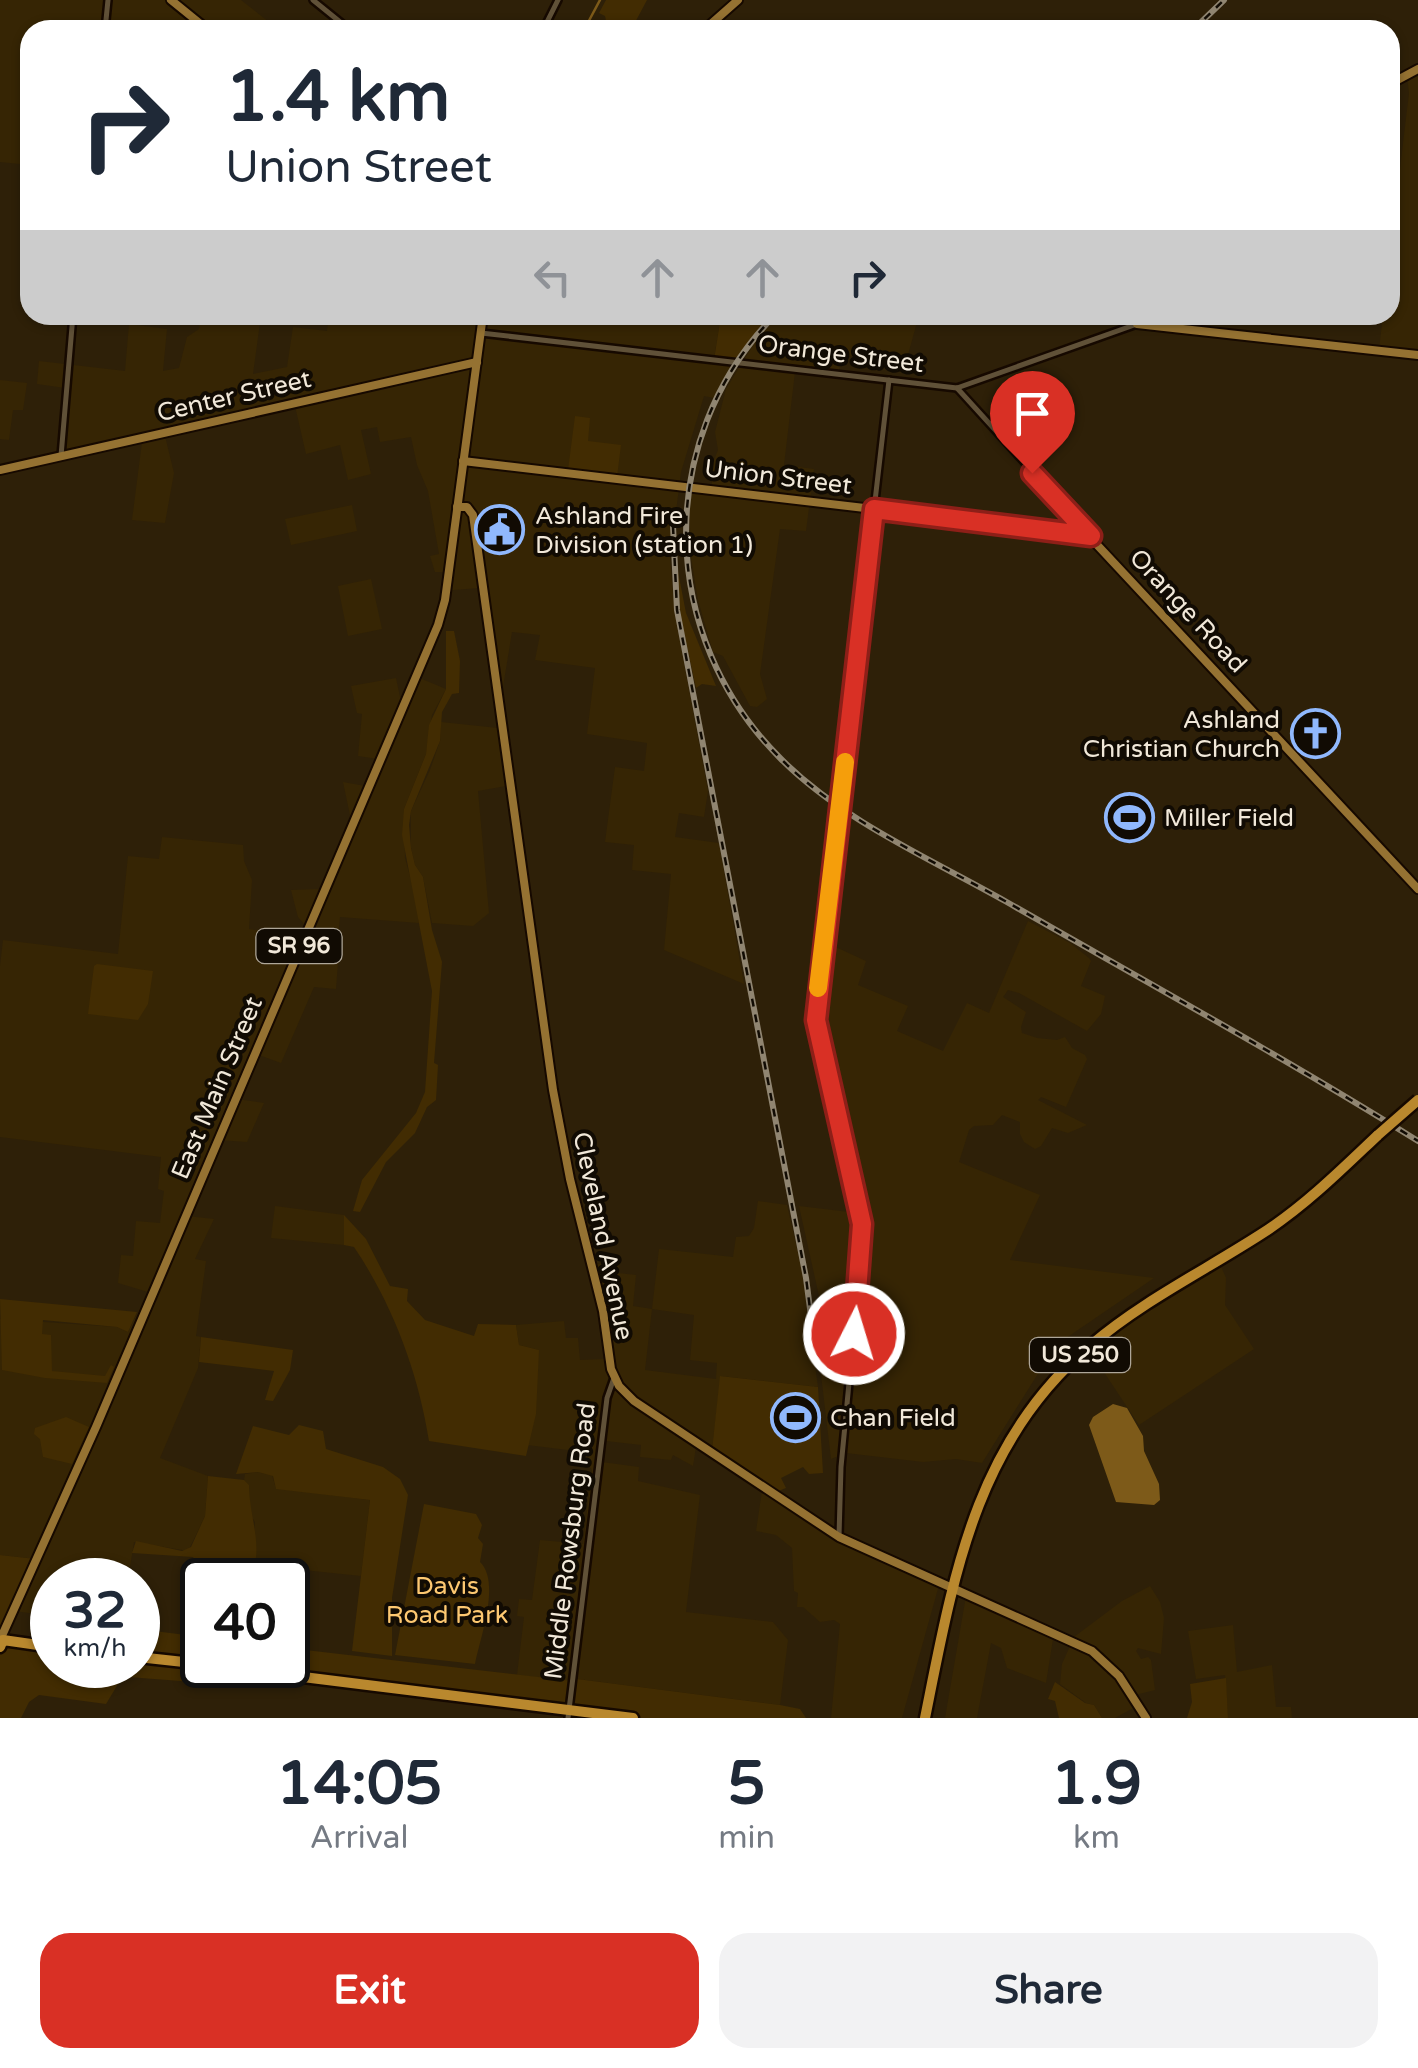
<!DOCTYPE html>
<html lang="en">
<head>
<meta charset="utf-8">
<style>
	:root { --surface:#fff; --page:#f2f2f3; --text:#1f2937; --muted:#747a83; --accent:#d93025 }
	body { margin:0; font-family:"Varela Round",sans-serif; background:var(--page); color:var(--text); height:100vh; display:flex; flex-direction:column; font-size:38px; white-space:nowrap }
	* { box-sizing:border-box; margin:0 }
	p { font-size:32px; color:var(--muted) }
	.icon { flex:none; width:55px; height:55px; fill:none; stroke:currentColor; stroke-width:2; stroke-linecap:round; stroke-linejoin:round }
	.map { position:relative; height:1718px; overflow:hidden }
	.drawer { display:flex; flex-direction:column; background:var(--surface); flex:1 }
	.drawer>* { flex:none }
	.guide { position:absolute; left:20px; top:20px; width:1380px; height:305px; border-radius:30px; box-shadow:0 2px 8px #0004; background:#fff; color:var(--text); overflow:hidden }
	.speed { position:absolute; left:30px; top:1558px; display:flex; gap:20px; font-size:50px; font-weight:700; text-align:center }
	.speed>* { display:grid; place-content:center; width:130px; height:130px; border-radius:50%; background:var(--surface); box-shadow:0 2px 8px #0004; line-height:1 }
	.speed small { font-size:25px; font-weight:400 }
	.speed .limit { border:5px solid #111; border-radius:15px; background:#fff; color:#111 }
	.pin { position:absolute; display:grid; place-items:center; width:85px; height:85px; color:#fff; margin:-102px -42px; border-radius:50% 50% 50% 0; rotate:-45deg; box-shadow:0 0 10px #0007 }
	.pin .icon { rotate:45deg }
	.me { position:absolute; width:110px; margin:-55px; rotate:5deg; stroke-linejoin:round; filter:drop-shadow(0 0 8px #0008) }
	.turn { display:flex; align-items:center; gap:35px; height:210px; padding:0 40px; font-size:45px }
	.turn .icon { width:130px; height:130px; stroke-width:2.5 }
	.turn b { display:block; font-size:70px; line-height:85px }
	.lanes { display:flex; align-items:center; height:95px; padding:0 40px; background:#0003; justify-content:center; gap:50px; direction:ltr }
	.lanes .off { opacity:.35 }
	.eta { display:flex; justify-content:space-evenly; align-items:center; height:170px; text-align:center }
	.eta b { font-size:60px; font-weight:800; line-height:70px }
	.action { display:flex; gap:20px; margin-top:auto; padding:20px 40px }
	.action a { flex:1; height:115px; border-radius:30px; background:var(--accent); color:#fff; font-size:40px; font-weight:800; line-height:115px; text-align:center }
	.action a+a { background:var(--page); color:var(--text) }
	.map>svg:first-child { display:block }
	.built { fill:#362504; fill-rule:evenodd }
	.green { fill:#422c02 }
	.water { fill:#7d5a19 }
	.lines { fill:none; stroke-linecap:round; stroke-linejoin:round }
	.stream { stroke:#7d5a19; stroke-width:2.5 }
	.minor-casing { stroke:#160900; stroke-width:10 }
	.major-casing { stroke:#160900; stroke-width:12 }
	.highway-casing { stroke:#160900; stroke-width:15 }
	.minor { stroke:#605138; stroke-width:5 }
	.major { stroke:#957232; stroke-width:8 }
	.highway { stroke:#b9882e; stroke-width:10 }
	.rail-casing { stroke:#908571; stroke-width:6 }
	.rail { stroke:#110b03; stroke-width:2.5; stroke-dasharray:8; stroke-linecap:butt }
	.highway-bridge-casing { stroke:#160900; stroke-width:15; stroke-linecap:butt }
	.highway-bridge { stroke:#b9882e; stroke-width:10 }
	.route-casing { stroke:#8d1f18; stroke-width:25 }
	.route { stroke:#d93025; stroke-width:18 }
	.slow { stroke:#f59e0b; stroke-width:18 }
	.labels { text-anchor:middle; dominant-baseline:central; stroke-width:8; stroke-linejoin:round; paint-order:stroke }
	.shield { fill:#110b03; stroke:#aea699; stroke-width:2.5 }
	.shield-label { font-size:22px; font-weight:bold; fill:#f1e8d9 }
	.street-label { font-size:25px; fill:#f1e8d9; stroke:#110b03 }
	.poi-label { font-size:25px; fill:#f1e8d9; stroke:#110b03; text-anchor:start }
	.park-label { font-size:25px; fill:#fdc871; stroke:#110b03 }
</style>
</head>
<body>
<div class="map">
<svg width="1418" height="1718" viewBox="0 0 1418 1718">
	<rect width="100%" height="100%" fill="#2e2008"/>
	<g class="built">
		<path d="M0,0H241L279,30H30V165L0,162Z"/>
		<path d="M1418,72V353L1379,349L1383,315H1390V253L1409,93L1407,77Z"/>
		<path d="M201,315H261L253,374L287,367L293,327L327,331L329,315H721L714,359L736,361L714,398L704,396L681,472L670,559L675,615L708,791L704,817L679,813L675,837L719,843L744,984L664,950L671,874L632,870L634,845L605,842L615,767L644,771L647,743L587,734L595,668L535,660L540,635L512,632L503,687L493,686L479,588L442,591L445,572H435L430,556L439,554L428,491L417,465L411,437L380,442L377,427L361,430L371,474L348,480L340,445L306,454L295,406L165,436L174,473L165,523L132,520L142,442L55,462L65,388L37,384L39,361L125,371L129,324L167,329L163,371L179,368L187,337L199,329Z"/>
		<path d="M778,315H919L906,362L842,355L838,376L795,372L784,465L814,469L806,531L780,529L760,674L767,699L757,707L750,706L723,656L713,652L698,600L691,557L689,499L691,483L712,485L711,467L718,450L715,432L726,389L757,339Z"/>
		<path d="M0,380L27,383L23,410H13L9,440L0,439Z"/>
		<path d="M352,505L357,531L291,545L285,519Z"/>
		<path d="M371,579L382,629L348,636L338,586Z"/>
		<path d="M417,677L446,689L432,715L426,754L404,809L405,858L417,902L419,923L340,917L337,949L343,951L338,963L336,989L314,987L281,1063L256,1054L237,1099L264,1103L247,1142L218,1140L187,1216L214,1219L195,1259L206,1261L196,1336L201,1337L198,1368L160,1458L208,1476L205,1516L197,1533L188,1551L134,1542L128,1580H52V1616L14,1611L36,1559L0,1555V1319L117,1327L128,1332L148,1292L118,1283L121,1255L133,1256L136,1221L160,1223L164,1191L158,1189L161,1157L0,1137V966L3,940L118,954L128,856L159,859L162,837L243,845L244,861L252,880L249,929L298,937L304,924L298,917L291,890L321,889L351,820L343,782L365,786L378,759L358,756L362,714L357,713L351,686L396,678L400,697L409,696Z"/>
		<path d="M441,722L498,728L506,786L478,791L489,913L473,926L432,923L423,877L415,865L411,848V811L430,770L440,741Z"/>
		<path d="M1028,921L1070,943L1089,958L1091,961L1081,986L1105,996L1101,1014L1087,1031L1019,993L1008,990L1003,997L1026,1012L1021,1027L1022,1033L1037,1038L1057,1040L1065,1037L1072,1048L1085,1055L1087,1059L1066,1107L1041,1097L1038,1100L1087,1125L1068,1133L1052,1128L1041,1146L1035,1149L1024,1142L1020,1134V1122L1002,1115L993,1125L974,1126L969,1130L959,1162L1040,1195L1010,1260L1154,1278L1056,1345L982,1463L956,1459L923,1462L846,1453L831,1459L817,1341L821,1305L799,1206L866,1214L822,1036L820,1002L827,943L866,961L858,985L908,1006L897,1031L943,1051L967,1003L989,1013Z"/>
		<path d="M758,1201L787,1205L802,1270L818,1387L721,1376L712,1450L696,1447L693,1466L673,1455L671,1460L640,1457L641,1445L606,1441L602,1462L639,1467L638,1481L700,1495L686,1612L773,1622L788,1640L780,1705L577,1679L576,1682L517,1675L524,1617L517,1616L519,1599L532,1600L540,1540L583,1544L592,1470L587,1462L576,1461V1451L527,1445L538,1350L519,1345L516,1325L564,1321L566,1338H578L580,1360L606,1359L603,1326L588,1263L619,1266L618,1273L636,1275L633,1306L652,1309L659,1249L733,1257L736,1237L749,1236L754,1228ZM652,1309L694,1315L690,1360L717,1363L716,1379L645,1370Z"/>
		<path d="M275,1206L344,1215V1245L271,1238Z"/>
		<path d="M1219,1262L1226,1278L1225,1305L1254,1349L1139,1425L1090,1351L1126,1323Z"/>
		<path d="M258,1472L272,1475L276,1488L370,1500L361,1576L294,1569L288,1627V1580H250L255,1522L249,1513V1486L244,1480L245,1474Z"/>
		<path d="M762,1491L834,1536L939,1585L902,1718H831L840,1624L834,1620L820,1622L803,1607H797L798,1593L794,1591L792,1548L776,1535L756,1531Z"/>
		<path d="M1150,1586L1160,1602L1164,1618L1161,1654L1138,1648L1136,1651L1141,1659L1148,1657L1151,1660L1155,1690L1131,1696L1137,1706L1115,1718H1102L1094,1705L1086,1703L1060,1684L1062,1664L1074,1637L1122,1601Z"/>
		<path d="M966,1596L1054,1633L1046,1683L1007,1668L1001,1648L991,1643L977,1718H945Z"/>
		<path d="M1233,1625L1237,1672L1272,1665L1276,1707H1291L1292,1718H1228L1225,1675L1196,1679L1188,1631Z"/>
	</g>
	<g class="green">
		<path d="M606,0H647L631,30H608L605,16L599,13Z"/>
		<path d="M721,315H771L736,361L714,360Z"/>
		<path d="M575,416L590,418L588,441L621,445L617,477L568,470Z"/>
		<path d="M675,556L686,613L716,686L702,684L696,688L681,619Z"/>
		<path d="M446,631H454L460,661L459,693L452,694L442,712L440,741L411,811L409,825L411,848L415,865L423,877L432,930L442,962L434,1063L438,1065L436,1100L427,1107L415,1133L386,1162L360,1212L353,1211L362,1180L416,1113L425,1092L432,991L402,835L404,809L426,754L429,725L446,689Z"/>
		<path d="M1116,804L1147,807L1145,822L1139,833L1110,840L1112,807Z"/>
		<path d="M97,964L153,971L148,1004L138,1020L88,1014L94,966Z"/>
		<path d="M344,1215L366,1239L390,1286L408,1289L407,1301L425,1320L474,1336L478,1324L516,1325L519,1345L539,1350L536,1414L526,1456L429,1441C418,1372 393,1305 354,1247L344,1245Z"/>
		<path d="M0,1299L137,1312L128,1332L117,1327L43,1320L42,1334L51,1335L52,1371L105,1376L111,1365L114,1367L107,1383L45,1378L2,1370Z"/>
		<path d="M201,1337L293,1350L290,1370L273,1401L265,1400L274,1371L199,1362Z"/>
		<path d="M720,1376L818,1387L823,1473L809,1474L803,1467L781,1478L786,1488L776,1492L712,1450Z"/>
		<path d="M66,1417L89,1427L72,1464L43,1457L40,1439L34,1434L35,1428Z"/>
		<path d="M299,1425L323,1431L326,1449L383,1467L400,1479L408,1495L392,1598V1656L352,1651L370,1500L276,1489L273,1476L258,1472L236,1474L253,1426L289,1435Z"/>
		<path d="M208,1476L244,1480L249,1485C249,1518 265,1547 250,1580L206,1578L193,1557L132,1553L136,1541L182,1551L191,1547L205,1516Z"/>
		<path d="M424,1504L476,1514L482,1525L478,1538L483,1544L480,1562C501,1582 480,1638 475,1664L395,1655Z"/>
		<path d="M0,1555L36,1559L0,1639Z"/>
		<path d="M138,1629L202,1637V1663L138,1656Z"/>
		<path d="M3,1641L52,1648V1665H138V1658L275,1675L273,1688L128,1677L118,1684L106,1704L39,1695L29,1702L21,1718H0V1649Z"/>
		<path d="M288,1648L573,1681L570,1710L282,1673L283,1665H288Z"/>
		<path d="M1226,1678L1228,1718H1187L1192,1702L1190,1684Z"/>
		<path d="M577,1679L780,1705L800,1709L806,1718H640L573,1710Z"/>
		<path d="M1055,1682L1085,1703L1094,1705L1102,1718H1059L1055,1701L1048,1699Z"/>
	</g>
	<path class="water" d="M1113,1404L1127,1408L1143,1436L1144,1451L1159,1484L1160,1500L1154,1505L1116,1502L1089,1425L1093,1417Z"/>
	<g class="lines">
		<path class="stream" d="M584,30L600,0"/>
		<defs>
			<g id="minor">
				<path d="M313,0L350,30"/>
				<path d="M105,30L108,0"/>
				<path d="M543,30L558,0"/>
				<path d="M481,333L957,388L1137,324"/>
				<path d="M957,388L1090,534"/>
				<path d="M61,456L73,315"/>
				<path d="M839,1536L841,1467L863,1236C858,1157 815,1083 817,1003L889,380"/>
				<path d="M568,1718L607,1398L614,1378"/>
			</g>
			<g id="major">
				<path d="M171,0L208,30"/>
				<path d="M704,30L738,0"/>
				<path d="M1390,84L1418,69"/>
				<path d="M1137,315V324L1418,355"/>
				<path d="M463,461L1087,534L1418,889"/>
				<path d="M0,470L477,362"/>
				<path d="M457,507H467L473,515L553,1090L570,1179L603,1311L611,1369L619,1386L634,1401L839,1537L1092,1651L1119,1676L1146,1718"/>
				<path d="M0,1640L96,1427L438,625L445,600L483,315"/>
			</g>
			<g id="highway">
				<path d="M0,1647L3,1640L52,1647"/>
				<path d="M138,1657L202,1664"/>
				<path d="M207,1665L633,1718"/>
				<path d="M925,1718C953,1579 975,1441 1091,1345C1145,1299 1210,1268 1269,1229C1309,1202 1343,1168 1378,1135"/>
			</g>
		</defs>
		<use href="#minor" class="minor-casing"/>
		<use href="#major" class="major-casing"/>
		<use href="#highway" class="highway-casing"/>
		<use href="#minor" class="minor"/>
		<use href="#major" class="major"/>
		<use href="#highway" class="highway"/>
		<defs>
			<g id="rail">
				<path d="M1193,30L1224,0"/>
				<path d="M775,315C653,440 658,637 781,759C843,821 929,858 1005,901C1143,980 1283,1057 1418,1141"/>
				<path d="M673,526L677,610L806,1278L815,1347"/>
			</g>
		</defs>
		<use href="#rail" class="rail-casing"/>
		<use href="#rail" class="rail"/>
		<defs>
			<path id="highway-bridge" d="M1378,1135L1418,1100"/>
		</defs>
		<use href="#highway-bridge" class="highway-bridge-casing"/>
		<use href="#highway-bridge" class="highway-bridge"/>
	</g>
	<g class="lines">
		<defs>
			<path id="route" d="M854,1334L862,1224L816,1020L874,509L1091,536L1032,473"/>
		</defs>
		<use href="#route" class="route-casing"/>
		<use href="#route" class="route"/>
		<path class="slow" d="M818,988L845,762"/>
	</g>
	<defs>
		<symbol id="civic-ring" viewBox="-11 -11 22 22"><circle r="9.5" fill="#110b03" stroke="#90b8fd" stroke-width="1.5"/><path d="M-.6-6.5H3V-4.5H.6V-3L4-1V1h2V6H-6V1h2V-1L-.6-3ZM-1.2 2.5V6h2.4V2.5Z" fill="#90b8fd"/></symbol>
		<symbol id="church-ring" viewBox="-11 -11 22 22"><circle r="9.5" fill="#110b03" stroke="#90b8fd" stroke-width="1.5"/><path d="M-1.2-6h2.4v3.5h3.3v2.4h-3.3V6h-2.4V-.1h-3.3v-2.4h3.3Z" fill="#90b8fd"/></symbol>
		<symbol id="stadium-ring" viewBox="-11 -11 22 22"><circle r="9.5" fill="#110b03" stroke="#90b8fd" stroke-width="1.5"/><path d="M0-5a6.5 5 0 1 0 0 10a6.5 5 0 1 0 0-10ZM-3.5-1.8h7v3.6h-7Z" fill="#90b8fd"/></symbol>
	</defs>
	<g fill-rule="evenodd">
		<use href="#civic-ring" x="472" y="502" width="55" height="55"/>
		<use href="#church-ring" x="1288" y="706" width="55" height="55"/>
		<use href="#stadium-ring" x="1102" y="790" width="55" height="55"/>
		<use href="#stadium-ring" x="768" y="1390" width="55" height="55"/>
	</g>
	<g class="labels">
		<g class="shield">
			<rect x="256.5" y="929" width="85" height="34" rx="8"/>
			<rect x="1030" y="1338" width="100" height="34" rx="8"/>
		</g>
		<g class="shield-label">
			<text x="299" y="946">SR 96</text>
			<text x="1080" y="1355">US 250</text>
		</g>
		<g class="street-label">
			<text transform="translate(841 354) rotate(7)">Orange Street</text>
			<text transform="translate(234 396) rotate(-13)">Center Street</text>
			<text transform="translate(778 477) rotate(7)">Union Street</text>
			<text transform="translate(1188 611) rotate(47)">Orange Road</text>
			<text transform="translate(217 1088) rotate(-67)">East Main Street</text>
			<text transform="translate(603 1236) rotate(78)">Cleveland Avenue</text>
			<text transform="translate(570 1541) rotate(-83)">Middle Rowsburg Road</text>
		</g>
		<g class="poi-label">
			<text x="535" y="516">Ashland Fire<tspan x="535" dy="29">Division (station 1)</tspan></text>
			<text x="1280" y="720" text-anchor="end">Ashland<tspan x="1280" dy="29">Christian Church</tspan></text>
			<text x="1164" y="818">Miller Field</text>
			<text x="830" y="1418">Chan Field</text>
		</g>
		<g class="park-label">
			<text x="447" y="1586">Davis<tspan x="447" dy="29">Road Park</tspan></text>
		</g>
	</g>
</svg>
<div class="speed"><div>32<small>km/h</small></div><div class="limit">40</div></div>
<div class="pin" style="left:1032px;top:473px;background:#d93025"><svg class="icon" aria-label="arrive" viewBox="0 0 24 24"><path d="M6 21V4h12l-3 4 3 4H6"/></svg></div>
<svg class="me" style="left:854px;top:1334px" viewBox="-20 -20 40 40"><circle r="17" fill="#d93025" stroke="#fff" stroke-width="3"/><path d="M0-11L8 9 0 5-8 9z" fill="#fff"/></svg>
<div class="guide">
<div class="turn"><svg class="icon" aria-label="right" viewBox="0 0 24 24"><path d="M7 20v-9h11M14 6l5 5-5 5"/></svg><div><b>1.4 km</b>Union Street</div></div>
<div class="lanes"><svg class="icon off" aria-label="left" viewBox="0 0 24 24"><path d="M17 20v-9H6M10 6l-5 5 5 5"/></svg><svg class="icon off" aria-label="ahead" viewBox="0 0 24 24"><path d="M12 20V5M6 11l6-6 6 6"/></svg><svg class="icon off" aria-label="ahead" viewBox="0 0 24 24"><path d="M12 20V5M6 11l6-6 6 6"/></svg><svg class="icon" aria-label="right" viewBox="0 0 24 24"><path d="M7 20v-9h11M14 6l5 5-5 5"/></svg></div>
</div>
</div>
<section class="drawer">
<div class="eta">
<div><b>14:05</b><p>Arrival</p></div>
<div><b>5</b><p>min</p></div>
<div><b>1.9</b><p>km</p></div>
</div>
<div class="action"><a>Exit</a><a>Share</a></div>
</section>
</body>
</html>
